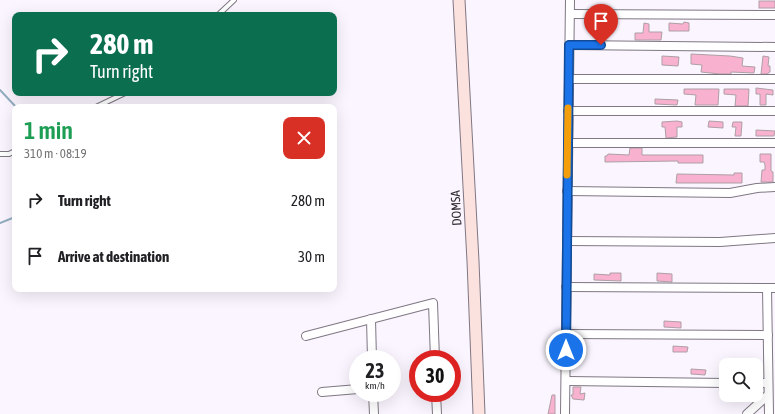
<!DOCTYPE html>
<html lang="en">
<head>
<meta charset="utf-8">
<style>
	:root { --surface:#fff; --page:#f2f2f2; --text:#202124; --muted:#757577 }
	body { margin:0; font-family:"Asap Condensed",sans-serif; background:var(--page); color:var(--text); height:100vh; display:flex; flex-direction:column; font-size:15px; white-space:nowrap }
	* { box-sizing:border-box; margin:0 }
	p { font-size:13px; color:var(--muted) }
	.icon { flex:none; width:22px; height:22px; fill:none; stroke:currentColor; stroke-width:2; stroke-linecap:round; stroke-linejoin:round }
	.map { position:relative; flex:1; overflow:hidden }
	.panel { position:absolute; left:12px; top:104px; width:325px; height:188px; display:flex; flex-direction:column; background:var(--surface); border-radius:8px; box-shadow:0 4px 16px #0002 }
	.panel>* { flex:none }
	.top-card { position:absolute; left:12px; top:12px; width:325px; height:84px; border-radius:8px; box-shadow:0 4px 16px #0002; background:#0b6e4f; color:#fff; overflow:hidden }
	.tools { position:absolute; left:719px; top:358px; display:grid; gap:8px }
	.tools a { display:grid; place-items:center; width:44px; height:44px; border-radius:8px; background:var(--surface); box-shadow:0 4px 16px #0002; font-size:20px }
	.speed { position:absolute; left:349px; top:350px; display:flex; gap:8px; font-size:20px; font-weight:700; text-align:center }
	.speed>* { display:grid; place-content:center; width:52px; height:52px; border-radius:50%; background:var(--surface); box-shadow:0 4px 16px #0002; line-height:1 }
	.speed small { font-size:10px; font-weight:400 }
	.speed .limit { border:6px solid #d22; background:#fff; color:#111 }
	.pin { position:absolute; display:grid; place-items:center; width:34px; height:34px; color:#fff; margin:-41px -17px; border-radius:50% 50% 50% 0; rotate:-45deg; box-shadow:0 0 4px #0007 }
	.pin .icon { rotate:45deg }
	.me { position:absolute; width:44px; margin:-22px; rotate:0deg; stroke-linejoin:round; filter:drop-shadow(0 0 3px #0008) }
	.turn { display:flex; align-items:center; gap:14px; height:84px; padding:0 12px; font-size:18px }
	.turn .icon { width:52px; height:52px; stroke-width:2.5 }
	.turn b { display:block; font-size:28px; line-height:34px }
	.round { display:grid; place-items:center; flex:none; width:42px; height:42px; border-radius:8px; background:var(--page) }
	.overview { display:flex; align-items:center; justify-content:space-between; height:68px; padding:0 12px }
	h1 { font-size:24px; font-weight:600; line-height:30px; color:#1e9e55 }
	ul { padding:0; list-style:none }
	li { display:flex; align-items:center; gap:12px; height:56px; padding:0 12px }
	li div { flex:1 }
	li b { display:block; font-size:15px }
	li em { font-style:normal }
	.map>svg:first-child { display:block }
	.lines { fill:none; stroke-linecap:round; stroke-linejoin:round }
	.stream { stroke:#92aec1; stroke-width:2 }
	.building { fill:#f8b1cf; stroke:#af9fa5 }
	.service-casing { stroke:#7f7784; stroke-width:6 }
	.minor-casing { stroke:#7f7784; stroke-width:10 }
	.secondary-casing { stroke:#7f7784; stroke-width:13 }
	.service { stroke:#fff; stroke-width:4 }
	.minor { stroke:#fff; stroke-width:8 }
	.secondary { stroke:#fce2de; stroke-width:11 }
	.route-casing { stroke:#114b97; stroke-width:10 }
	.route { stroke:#1a73e8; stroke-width:7 }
	.slow { stroke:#f59e0b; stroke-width:7 }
	.labels { text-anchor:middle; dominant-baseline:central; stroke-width:3.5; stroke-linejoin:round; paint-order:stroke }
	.street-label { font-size:13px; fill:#302d32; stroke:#faf5fe }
</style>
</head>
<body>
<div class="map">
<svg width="775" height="414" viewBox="0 0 775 414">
	<rect width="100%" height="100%" fill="#faf5fe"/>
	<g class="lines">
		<g class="stream">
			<path d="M0,90L16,107"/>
			<path d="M0,223L15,217"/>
		</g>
	</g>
	<g class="building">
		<rect x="759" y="1" width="16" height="7"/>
		<path d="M684,22L689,23V31H669V23L683,24Z"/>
		<path d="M644,23L649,24V32H662L661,40H635V33H643Z"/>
		<path d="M599,24H610V31L604,30V40H598Z"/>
		<path d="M691,54L730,56L743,58L742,66L755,67L754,73L731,72V74H720L701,72L702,65L691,64Z"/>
		<path d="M662,56L679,57L678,66L662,65Z"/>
		<path d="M763,56L769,57L768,66H770V72L767,74H761Z"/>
		<path d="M756,88L773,90V95L766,94V105H760V94H756Z"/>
		<path d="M684,89H719L718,105H695L696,95L684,94Z"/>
		<path d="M724,89H749L748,106H735L736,95L724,94Z"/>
		<path d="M655,99L678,100L677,105L655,104Z"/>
		<path d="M677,121L682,122V127H677V137L666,138L665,127H662V122Z"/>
		<path d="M709,121L723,122V128L708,127Z"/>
		<path d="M733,122H742L741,136H735L736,127H732Z"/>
		<path d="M756,130L775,131L774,136H756Z"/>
		<path d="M630,148H642V155H703V163H678V161L605,162V156H607L608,154L629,155Z"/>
		<path d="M760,154H771V171L773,172V182H761L762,170H765V165L764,162H760Z"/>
		<path d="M734,173H742V183H676L677,174L734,175Z"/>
		<path d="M610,273H621V281L594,280V274L610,275Z"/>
		<path d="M657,273L672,274V282L657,281Z"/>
		<path d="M664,321L681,322V328L664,327Z"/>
		<path d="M673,346L688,347L687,352H673Z"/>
		<path d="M691,369L706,370L705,375L691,374Z"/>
		<path d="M573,387H581L580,394L585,393L584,400L573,399L571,395H573Z"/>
		<path d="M552,395H555V414H548Z"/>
	</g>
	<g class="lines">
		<defs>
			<g id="service">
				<path d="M218,15L234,0"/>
				<path d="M96,107L125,93"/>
				<path d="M0,154H9L15,151"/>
			</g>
			<g id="minor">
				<path d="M570,14L775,15"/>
				<path d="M569,45L775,47"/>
				<path d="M569,79H775"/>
				<path d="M568,111H775"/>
				<path d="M568,143H775"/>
				<path d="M567,191L730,193L757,188L775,187"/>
				<path d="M567,241L720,242L775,238"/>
				<path d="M566,287L775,288"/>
				<path d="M767,288L769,414"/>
				<path d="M371,319L372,359"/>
				<path d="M566,334L768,335"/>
				<path d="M306,336L433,303L435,359"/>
				<path d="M567,381L726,383"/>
				<path d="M756,383H768"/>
				<path d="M322,392L358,389"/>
				<path d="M373,393L374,414"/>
				<path d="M436,393L437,414"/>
				<path d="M565,414L570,0"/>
				<path d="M747,414L768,395"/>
			</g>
			<path id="secondary" d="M459,0L473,261L479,414"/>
		</defs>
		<use href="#service" class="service-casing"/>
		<use href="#minor" class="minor-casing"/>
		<use href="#secondary" class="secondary-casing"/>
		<use href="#service" class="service"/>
		<use href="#minor" class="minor"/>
		<use href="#secondary" class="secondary"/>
	</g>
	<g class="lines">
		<defs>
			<path id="route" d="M566,350L569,45H601"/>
		</defs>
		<use href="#route" class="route-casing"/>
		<use href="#route" class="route"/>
		<path class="slow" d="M567,175L568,108"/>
	</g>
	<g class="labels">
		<g class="street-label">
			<text transform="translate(456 208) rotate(-93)">DOMSA</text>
		</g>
	</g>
</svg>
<div class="tools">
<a><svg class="icon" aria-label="search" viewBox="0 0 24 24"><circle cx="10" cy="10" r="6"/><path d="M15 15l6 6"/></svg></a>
</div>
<div class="speed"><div>23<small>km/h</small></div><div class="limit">30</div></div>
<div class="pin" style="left:601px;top:45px;background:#d93025"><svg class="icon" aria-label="arrive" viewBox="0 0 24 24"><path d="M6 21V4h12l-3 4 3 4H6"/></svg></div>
<svg class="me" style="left:566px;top:350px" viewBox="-20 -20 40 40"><circle r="17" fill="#1a73e8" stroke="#fff" stroke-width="3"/><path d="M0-11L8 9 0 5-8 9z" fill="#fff"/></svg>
<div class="top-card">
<div class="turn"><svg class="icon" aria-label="right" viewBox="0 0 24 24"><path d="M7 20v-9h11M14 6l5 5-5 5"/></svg><div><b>280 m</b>Turn right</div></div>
</div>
<section class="panel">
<div class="overview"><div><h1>1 min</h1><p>310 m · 08:19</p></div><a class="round" style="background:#d93025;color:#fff"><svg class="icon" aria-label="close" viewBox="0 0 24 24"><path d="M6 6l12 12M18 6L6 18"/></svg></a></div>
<ul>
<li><svg class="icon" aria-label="right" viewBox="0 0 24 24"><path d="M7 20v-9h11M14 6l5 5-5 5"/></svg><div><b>Turn right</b></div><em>280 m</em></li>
<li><svg class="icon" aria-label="arrive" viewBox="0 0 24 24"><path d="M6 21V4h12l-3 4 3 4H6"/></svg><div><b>Arrive at destination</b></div><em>30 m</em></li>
</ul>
</section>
</div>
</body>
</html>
